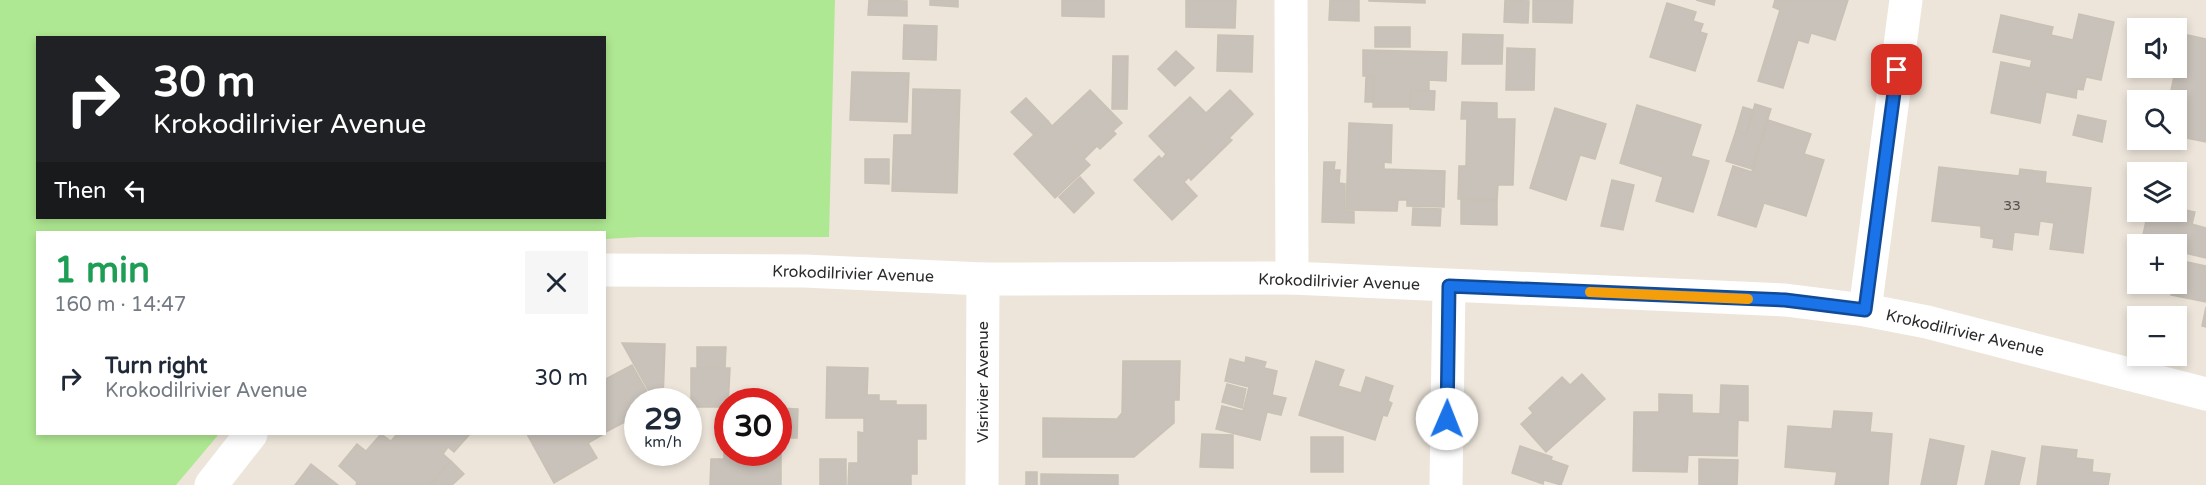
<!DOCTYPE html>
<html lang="en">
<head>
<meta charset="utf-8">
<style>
	:root { --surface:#fff; --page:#f6f6f7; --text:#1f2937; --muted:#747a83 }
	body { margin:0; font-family:"Varela Round",sans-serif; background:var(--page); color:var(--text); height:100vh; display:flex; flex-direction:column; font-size:22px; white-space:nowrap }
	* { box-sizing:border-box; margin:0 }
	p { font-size:20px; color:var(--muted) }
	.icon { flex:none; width:33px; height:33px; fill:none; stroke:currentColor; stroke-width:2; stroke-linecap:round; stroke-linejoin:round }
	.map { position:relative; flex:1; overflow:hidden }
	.details { position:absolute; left:36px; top:231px; width:570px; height:204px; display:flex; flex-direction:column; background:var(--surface); border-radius:0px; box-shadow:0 3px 9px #0003 }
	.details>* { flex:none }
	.banner { position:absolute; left:36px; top:36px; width:570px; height:183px; border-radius:0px; box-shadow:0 3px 9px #0003; background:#202124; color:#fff; overflow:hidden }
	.buttons { position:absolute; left:2127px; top:18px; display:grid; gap:12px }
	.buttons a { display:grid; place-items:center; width:60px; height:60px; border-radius:0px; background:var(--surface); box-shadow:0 3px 9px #0003; font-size:30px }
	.speed { position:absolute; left:624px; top:388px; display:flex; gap:12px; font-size:30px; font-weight:700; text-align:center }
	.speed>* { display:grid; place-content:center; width:78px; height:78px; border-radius:50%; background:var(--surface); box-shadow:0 3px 9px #0003; line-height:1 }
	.speed small { font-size:15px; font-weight:400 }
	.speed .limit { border:9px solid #d22; background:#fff; color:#111 }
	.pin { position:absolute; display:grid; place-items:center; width:51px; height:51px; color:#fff; margin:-26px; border-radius:12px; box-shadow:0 3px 9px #0006 }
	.me { position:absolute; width:66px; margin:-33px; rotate:1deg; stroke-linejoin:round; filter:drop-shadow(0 0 4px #0008) }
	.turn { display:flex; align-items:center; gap:21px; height:126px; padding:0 18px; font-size:27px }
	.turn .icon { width:78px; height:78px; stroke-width:2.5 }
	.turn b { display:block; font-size:42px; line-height:51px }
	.then { display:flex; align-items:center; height:57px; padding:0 18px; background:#0003; gap:12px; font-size:22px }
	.round { display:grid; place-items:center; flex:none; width:63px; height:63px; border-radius:0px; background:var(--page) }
	.overview { display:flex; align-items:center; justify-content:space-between; height:102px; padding:0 18px }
	h1 { font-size:36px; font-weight:700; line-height:45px; color:#1e9e55 }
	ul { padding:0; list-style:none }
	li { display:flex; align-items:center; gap:18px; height:90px; padding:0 18px }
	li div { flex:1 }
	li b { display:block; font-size:22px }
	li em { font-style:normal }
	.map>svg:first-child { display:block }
	.green { fill:#afe892; fill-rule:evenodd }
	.building { fill:#c8c2ba; stroke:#c8c1b4; stroke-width:1.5 }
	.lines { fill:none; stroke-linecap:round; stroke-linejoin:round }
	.minor { stroke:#fff; stroke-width:33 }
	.route-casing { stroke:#114b97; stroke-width:15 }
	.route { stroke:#1a73e8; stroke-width:10 }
	.slow { stroke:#f59e0b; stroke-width:10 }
	.labels { text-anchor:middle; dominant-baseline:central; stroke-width:4.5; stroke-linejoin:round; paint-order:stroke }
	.number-label { font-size:14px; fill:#52504e }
	.street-label { font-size:16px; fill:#2a2a2a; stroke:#fff }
</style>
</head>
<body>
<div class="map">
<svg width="2206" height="485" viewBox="0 0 2206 485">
	<rect width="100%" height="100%" fill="#ede5da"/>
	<path class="green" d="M0,0H835L829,237H640L605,239L604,232H38V434H219L176,485H0ZM38,38H604V218H38Z"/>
	<g class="building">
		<path d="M869,0L907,1V16L868,15Z"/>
		<path d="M930,0H958V7L930,5Z"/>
		<path d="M1062,0H1104V17L1062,16Z"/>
		<path d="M1186,0H1236L1235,28L1186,27Z"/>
		<path d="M1330,0H1359V21L1329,20Z"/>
		<path d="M1369,0H1425V3L1369,1Z"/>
		<path d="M1505,0L1529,1L1528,23L1504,22Z"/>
		<path d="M1533,0H1573L1572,23L1533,22Z"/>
		<path d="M1696,0H1715L1714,5Z"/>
		<path d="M1775,0H1848L1835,40L1811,33L1808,43L1798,40L1783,88L1758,81L1780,10L1773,7Z"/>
		<path d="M1667,3L1696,12L1693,21L1703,24L1700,32L1707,34L1695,71L1650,57Z"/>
		<path d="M2079,14L2114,22L2101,80L2086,77L2083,90L2077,89L2076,98L2046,92L2040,123L1991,113L2001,62L2030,68L2032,60L1993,52L2001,15L2053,27L2051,35L2073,40Z"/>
		<path d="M904,25L937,26L936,60L903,59Z"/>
		<rect x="1375" y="27" width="35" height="20"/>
		<path d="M1463,34L1503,35L1502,64H1462Z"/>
		<path d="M2183,34L2206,39V142L2176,136V100H2169Z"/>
		<path d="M1218,35L1253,36L1252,72L1217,71Z"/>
		<path d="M1507,48L1535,49L1534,90H1506Z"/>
		<path d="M1363,50L1447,52L1446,81L1429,80V91L1411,90L1410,107H1373L1374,76H1363Z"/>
		<path d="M1176,51L1194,68L1175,86L1158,69Z"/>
		<path d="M1113,56H1128L1127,109H1112Z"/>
		<path d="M852,72L909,73L907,122L850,120Z"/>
		<path d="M1374,76L1373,102H1365L1366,77Z"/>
		<path d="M913,89L960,90L957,193L892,191L894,135H912Z"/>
		<path d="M1090,90L1122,123L1113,131L1116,134L1100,149L1097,146L1084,159L1090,165L1055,198L1014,154L1048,121L1052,126Z"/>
		<path d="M1230,90L1253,114L1229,138L1232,140L1191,180L1189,177L1184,182L1197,196L1172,220L1134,180L1159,156L1162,159L1166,154L1149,136L1190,97L1206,113Z"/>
		<path d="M1411,90L1435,91L1434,110L1410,109Z"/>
		<path d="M1026,98L1048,121L1034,135L1011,112Z"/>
		<path d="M1462,102L1497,103V119H1515L1513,185H1498L1497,200L1458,199L1459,166H1466L1467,119H1461Z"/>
		<path d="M1755,104L1771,109L1752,169L1726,161L1736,131L1746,134Z"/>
		<path d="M1637,105L1701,125L1691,156L1709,161L1693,212L1656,201L1663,177L1620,163Z"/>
		<path d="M1743,107L1753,110L1746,134L1736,131Z"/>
		<path d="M1555,108L1606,124L1595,159L1580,155L1566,200L1530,188Z"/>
		<path d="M2078,115L2106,121L2102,142L2073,135Z"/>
		<path d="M1768,120L1811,134L1804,154L1824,160L1806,216L1764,203L1756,227L1718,215L1733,166L1752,172Z"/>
		<path d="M1349,123L1392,125L1391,163L1384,162V169L1445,171L1444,207L1407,206V200H1398L1397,211L1346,210Z"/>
		<path d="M865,159H889V184L865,183Z"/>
		<path d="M1324,162H1335L1334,170H1340L1339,183L1345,184V211L1354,212V223L1322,222Z"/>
		<path d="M1939,167L2019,176L2020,169L2046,172L2045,183L2091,188L2083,253L2050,249L2054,223L2040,221L2038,235L2014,232L2012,250L1993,247L1994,239L1981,237V226L1932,221Z"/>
		<path d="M1080,177L1094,193L1074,213L1059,197Z"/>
		<path d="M1612,180L1634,185L1623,230L1601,226Z"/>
		<path d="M1461,199L1497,200V225L1461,224Z"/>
		<path d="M1413,208L1441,209L1440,226L1412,225Z"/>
		<path d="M2176,208L2195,212L2192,224L2206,228V258L2176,251V244H2141L2148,212H2176Z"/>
		<path d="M2178,260L2206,266V302L2171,295L2173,284H2176Z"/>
		<path d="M2206,307V327L2202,326Z"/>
		<path d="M622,343L665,344L663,400L655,402Z"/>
		<path d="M697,347H726L725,368H697Z"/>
		<path d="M1246,357L1266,362L1264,368L1277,371L1272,395L1286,398L1281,415L1267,412L1260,440L1216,429L1222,406L1243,411L1249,387L1225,381L1230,359L1245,363Z"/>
		<path d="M1123,361H1180L1179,400H1174V423L1134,457H1043V418L1117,419L1122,413Z"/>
		<path d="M1316,361L1344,370L1338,386L1361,393L1366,377L1393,386L1388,401L1392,403L1387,416L1383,415L1375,440L1299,415Z"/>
		<path d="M632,365L653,402H638V415L604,433V380Z"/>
		<path d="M827,367L868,368L867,395H879V401H896V405H926V439H917V474H911V485H848L849,463H858V432L864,433V418H826Z"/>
		<path d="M691,368H730L728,407H691Z"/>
		<path d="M1582,374L1605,399L1546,452L1521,424L1533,413L1529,408L1562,377L1570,385Z"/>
		<path d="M1227,384L1246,389L1242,408L1222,402Z"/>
		<path d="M1721,385L1748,386V421L1738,420L1737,456L1688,455L1687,472L1633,471L1634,412H1659V394L1692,395V413L1720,414Z"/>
		<path d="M724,408H728V453H778V408L798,409L797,438H781V485H710L711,459H724Z"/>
		<path d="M1834,411L1872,413L1870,432L1892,434L1888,485H1835L1837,472L1785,467L1788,426L1832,429Z"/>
		<path d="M381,434L391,441L397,434H470L454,452L448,447L443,454L451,461L430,485H356L357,482L339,466L357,444L366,451Z"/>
		<path d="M527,434H604L588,443L597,458L554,483Z"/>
		<path d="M1202,434L1233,435V468L1200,467Z"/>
		<rect x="1311" y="437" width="32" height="35"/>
		<path d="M1930,439L1964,446L1956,485H1921Z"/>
		<path d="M1520,446L1552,457L1551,460L1568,466L1561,485L1544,480L1543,484L1512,473Z"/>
		<path d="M2042,446L2077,450L2076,458L2093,460L2092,472L2110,474L2108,485H2037Z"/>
		<path d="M1992,451L2025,458L2019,485H1985Z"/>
		<rect x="820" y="459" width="26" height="26"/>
		<path d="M1699,459L1738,460L1737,485H1699Z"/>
		<path d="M451,461L464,474L452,485H430Z"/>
		<path d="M311,464L338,485H295Z"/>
		<rect x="1026" y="472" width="11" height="13"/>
		<path d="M1041,474L1118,475V485H1041Z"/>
	</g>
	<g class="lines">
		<g class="minor">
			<path d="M1291,0L1292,278"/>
			<path d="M604,270L804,271L983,279L1292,278L1785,300L1865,310L1927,322L2206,394"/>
			<path d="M1865,310L1906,0"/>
			<path d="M211,485L251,434"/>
			<path d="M982,485L983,279"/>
			<path d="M1446,485L1449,286"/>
		</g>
	</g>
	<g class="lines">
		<defs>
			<path id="route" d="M1447,419L1449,286L1785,300L1865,310L1897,70"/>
		</defs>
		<use href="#route" class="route-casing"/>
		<use href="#route" class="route"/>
		<path class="slow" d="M1590,292L1748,299"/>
	</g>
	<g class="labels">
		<g class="number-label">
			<text x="2012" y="205">33</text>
		</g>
		<g class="street-label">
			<text transform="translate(853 274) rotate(2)">Krokodilrivier Avenue</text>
			<text transform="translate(1339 282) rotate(2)">Krokodilrivier Avenue</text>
			<text transform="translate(1965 333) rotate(13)">Krokodilrivier Avenue</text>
			<text transform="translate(983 382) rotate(-90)">Visrivier Avenue</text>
		</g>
	</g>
</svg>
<div class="buttons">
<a><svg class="icon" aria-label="sound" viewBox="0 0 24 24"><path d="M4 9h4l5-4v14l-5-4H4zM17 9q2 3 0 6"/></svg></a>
<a><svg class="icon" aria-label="search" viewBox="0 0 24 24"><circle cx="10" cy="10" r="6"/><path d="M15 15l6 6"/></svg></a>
<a><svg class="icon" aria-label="layers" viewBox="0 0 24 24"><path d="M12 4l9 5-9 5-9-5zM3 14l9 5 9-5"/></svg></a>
<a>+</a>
<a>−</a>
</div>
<div class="speed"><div>29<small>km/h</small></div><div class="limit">30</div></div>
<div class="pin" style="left:1897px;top:70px;background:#d93025"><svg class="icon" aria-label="arrive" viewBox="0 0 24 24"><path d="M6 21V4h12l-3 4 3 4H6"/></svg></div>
<svg class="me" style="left:1447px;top:419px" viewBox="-20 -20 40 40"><circle r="19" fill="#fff"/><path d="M0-13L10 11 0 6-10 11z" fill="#1a73e8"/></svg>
<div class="banner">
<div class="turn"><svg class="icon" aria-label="right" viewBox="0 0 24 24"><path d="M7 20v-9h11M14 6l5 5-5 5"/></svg><div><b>30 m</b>Krokodilrivier Avenue</div></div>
<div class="then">Then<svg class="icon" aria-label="left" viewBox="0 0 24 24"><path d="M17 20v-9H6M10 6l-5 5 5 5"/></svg></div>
</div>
<section class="details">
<div class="overview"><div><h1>1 min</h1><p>160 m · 14:47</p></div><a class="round"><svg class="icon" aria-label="close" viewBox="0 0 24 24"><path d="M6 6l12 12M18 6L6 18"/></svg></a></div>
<ul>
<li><svg class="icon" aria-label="right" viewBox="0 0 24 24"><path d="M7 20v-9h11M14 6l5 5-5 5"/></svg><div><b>Turn right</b><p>Krokodilrivier Avenue</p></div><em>30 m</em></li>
</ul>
</section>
</div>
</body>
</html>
